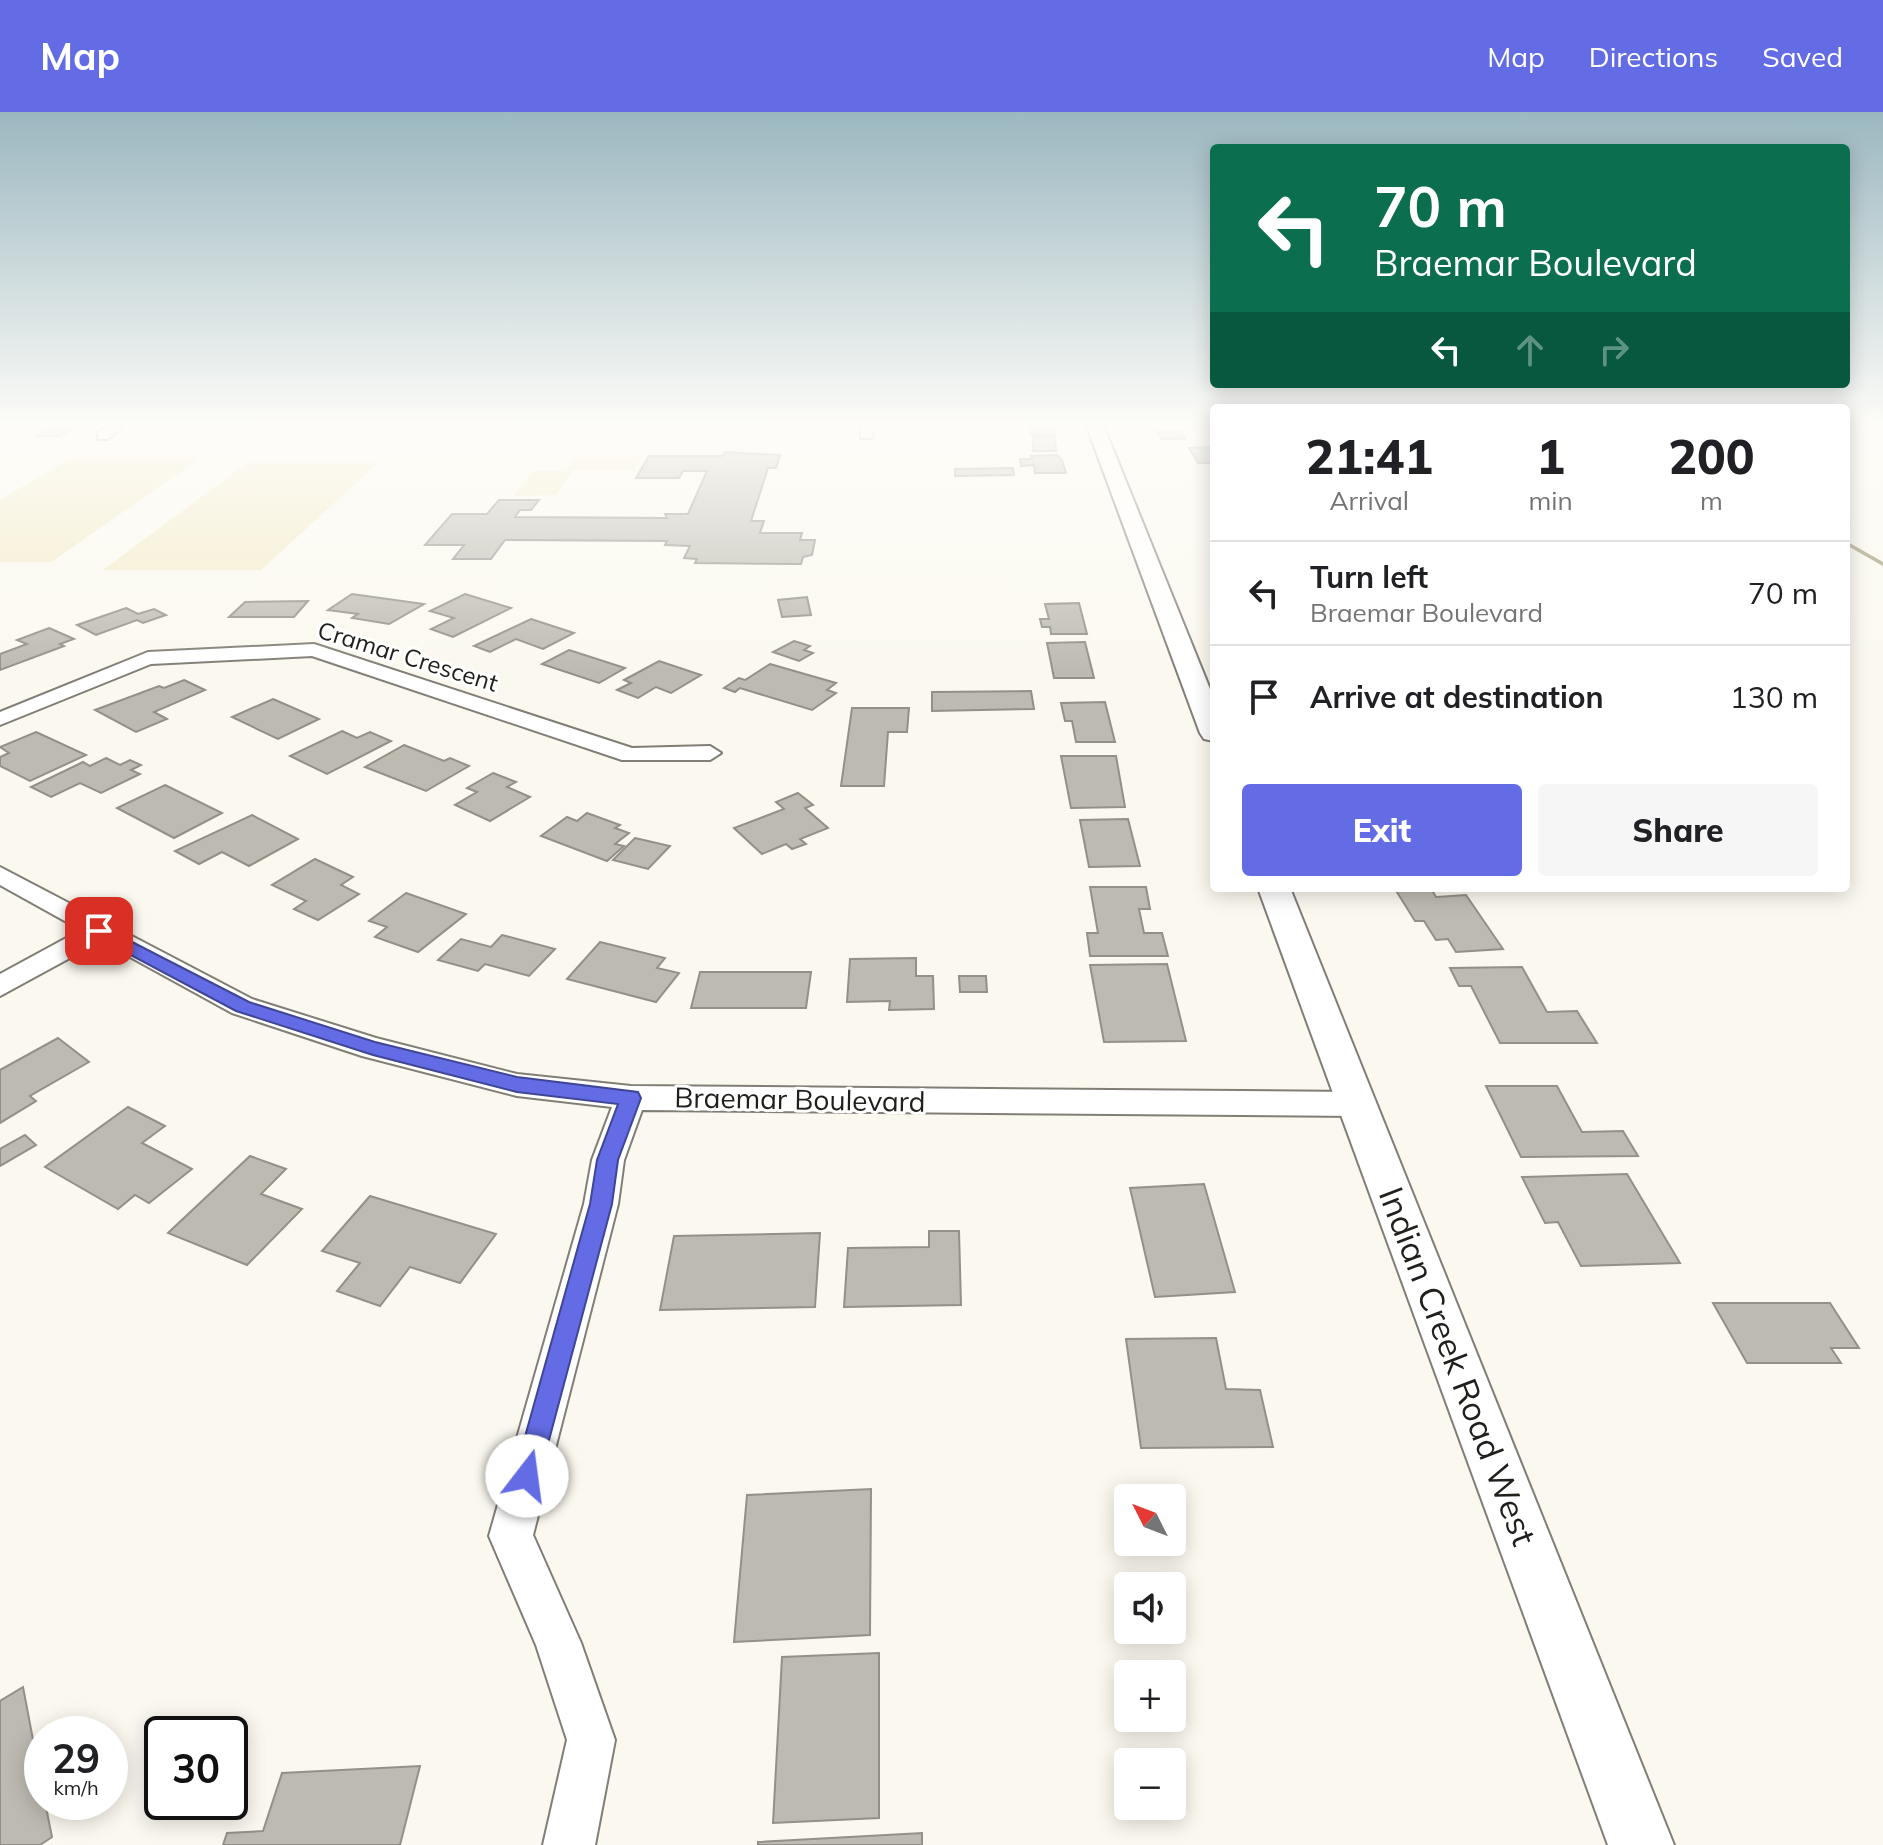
<!DOCTYPE html>
<html lang="en">
<head>
<meta charset="utf-8">
<style>
	:root { --surface:#fff; --page:#f6f6f6; --text:#202124; --muted:#757577; --line:#e0e0e0; --accent:#636ce5 }
	body { margin:0; font-family:Mulish,sans-serif; background:var(--page); color:var(--text); height:100vh; display:flex; flex-direction:column; font-size:30px; white-space:nowrap }
	* { box-sizing:border-box; margin:0 }
	p { font-size:26px; color:var(--muted) }
	.icon { flex:none; width:44px; height:44px; fill:none; stroke:currentColor; stroke-width:2; stroke-linecap:round; stroke-linejoin:round }
	.map { position:relative; flex:1; overflow:hidden }
	.side { position:absolute; left:1210px; top:292px; width:640px; height:488px; display:flex; flex-direction:column; background:var(--surface); border-radius:8px; box-shadow:0 4px 20px #0003 }
	.side>* { flex:none }
	.top-card { position:absolute; left:1210px; top:32px; width:640px; height:244px; border-radius:8px; box-shadow:0 4px 20px #0003; background:#0b6e4f; color:#fff; overflow:hidden }
	.needle { width:52px; rotate:312deg }
	.fabs { position:absolute; left:1114px; top:1372px; display:grid; gap:16px }
	.fabs a { display:grid; place-items:center; width:72px; height:72px; border-radius:8px; background:var(--surface); box-shadow:0 4px 20px #0003; font-size:40px }
	.speed { position:absolute; left:24px; top:1604px; display:flex; gap:16px; font-size:40px; font-weight:700; text-align:center }
	.speed>* { display:grid; place-content:center; width:104px; height:104px; border-radius:50%; background:var(--surface); box-shadow:0 4px 20px #0003; line-height:1 }
	.speed small { font-size:20px; font-weight:400 }
	.speed .limit { border:4px solid #111; border-radius:12px; background:#fff; color:#111 }
	.pin { position:absolute; display:grid; place-items:center; width:68px; height:68px; color:#fff; margin:-34px; border-radius:16px; box-shadow:0 4px 12px #0006 }
	.me { position:absolute; width:88px; margin:-44px; rotate:15deg; stroke-linejoin:round; filter:drop-shadow(0 0 6px #0008) }
	.turn { display:flex; align-items:center; gap:28px; height:168px; padding:0 32px; font-size:36px }
	.turn .icon { width:104px; height:104px; stroke-width:2.5 }
	.turn b { display:block; font-size:56px; line-height:68px }
	.lanes { display:flex; align-items:center; height:76px; padding:0 32px; background:#0003; justify-content:center; gap:40px; direction:ltr }
	.lanes .off { opacity:.35 }
	.eta { display:flex; justify-content:space-evenly; align-items:center; height:136px; text-align:center }
	.eta b { font-size:48px; font-weight:800; line-height:56px }
	.action { display:flex; gap:16px; margin-top:auto; padding:16px 32px }
	.action a { flex:1; height:92px; border-radius:8px; background:var(--accent); color:#fff; font-size:32px; font-weight:800; line-height:92px; text-align:center }
	.action a+a { background:var(--page); color:var(--text) }
	ul { padding:0; list-style:none }
	li { display:flex; align-items:center; gap:24px; height:104px; padding:0 32px; border-top:2px solid var(--line) }
	li div { flex:1 }
	li b { display:block; font-size:30px }
	li em { font-style:normal }
	header { display:flex; align-items:center; gap:48px; box-sizing:border-box; height:112px; padding:0 40px; background:var(--accent); color:#fff }
	header strong { font-size:38px }
	nav { display:flex; gap:44px; margin-inline-start:auto; font-size:28px }
	.map>svg:first-child { display:block }
	.green { fill:#f4ebc7 }
	.lines { fill:none; stroke-linecap:round; stroke-linejoin:round }
	.stream { fill:#958c65; fill-rule:evenodd }
	.building { fill:#bdbbb1; stroke:#929087; stroke-width:2 }
	.minor-casing { stroke:#807e75; stroke-width:4 }
	.tertiary-casing { stroke:#807e75; stroke-width:4 }
	.minor { fill:#fff; fill-rule:evenodd }
	.tertiary { fill:#fff; fill-rule:evenodd }
	.route { fill:#636ce5; stroke:#404695; stroke-width:2 }
	.labels { text-anchor:middle; dominant-baseline:central; stroke-width:6; stroke-linejoin:round; paint-order:stroke }
	.far-street-label { font-size:24px; fill:#1f1f1b; stroke:#fff }
	.street-label { font-size:28px; fill:#1f1f1b; stroke:#fff }
	.near-street-label { font-size:34px; fill:#1f1f1b; stroke:#fff }
</style>
</head>
<body>
<header>
<strong>Map</strong>
<nav><a>Map</a><a>Directions</a><a>Saved</a></nav>
</header>
<div class="map">
<svg width="1883" height="1733" viewBox="0 0 1883 1733">
	<rect width="100%" height="100%" fill="#fbf9ef"/>
	<g class="green">
		<path d="M73,345H202L51,450H0V388Z"/>
		<path d="M575,345H641L633,358H573L556,383L514,384L533,359H565Z"/>
		<path d="M247,351H378L261,458H103Z"/>
	</g>
	<g class="lines">
		<path class="stream" d="M1846,429L1883,450V454L1846,433Z"/>
	</g>
	<g class="building">
		<path d="M54,315H76L60,324H38Z"/>
		<path d="M1031,315H1053L1054,324L1031,323Z"/>
		<path d="M1156,319H1181L1185,327H1161Z"/>
		<path d="M1033,325H1055L1056,339H1033Z"/>
		<path d="M1212,335L1214,351H1198L1189,336Z"/>
		<path d="M725,340L780,343L776,356H768L751,409H764L760,421H802L800,428H815L812,443L803,445L801,452L695,451L697,447L684,446L690,434L665,433L667,429L505,428L491,447H453L464,433H425L452,402H487L499,388H539L531,398H520L515,405L667,406L665,402H688L707,359H683L679,366H636L649,344H723Z"/>
		<path d="M1057,343L1062,348L1066,361H1035L1034,353L1021,354L1020,347H1032L1031,344Z"/>
		<path d="M1013,356L1014,363L955,364V357Z"/>
		<path d="M352,482L424,492L389,512L352,506L358,502L328,498Z"/>
		<path d="M465,482L511,496L453,525L431,517L454,506L430,499Z"/>
		<path d="M807,485L811,503L782,505L778,488Z"/>
		<path d="M308,489L294,505H229L245,490Z"/>
		<path d="M1079,491L1087,522H1051L1050,515H1042L1040,507H1049L1045,492Z"/>
		<path d="M126,496L138,502L154,497L166,503L143,511L137,508L96,523L77,513Z"/>
		<path d="M531,507L574,521L543,537L516,527L490,540L474,534Z"/>
		<path d="M49,516L74,527L60,532L64,534L0,558V542L27,532L17,528Z"/>
		<path d="M794,529L810,534L804,538L813,541L799,549L773,540Z"/>
		<path d="M1085,530L1094,566H1054L1047,531Z"/>
		<path d="M569,538L625,556L599,571L542,552Z"/>
		<path d="M659,549L701,563L671,581L656,575L638,586L617,578L631,571L624,568Z"/>
		<path d="M770,552L836,571L827,578L836,581L812,598L740,576L735,580L724,576L739,566L745,568Z"/>
		<path d="M184,568L205,578L154,600L167,607L136,620L95,598L159,574L164,576Z"/>
		<path d="M1031,579L1034,597L932,599V580Z"/>
		<path d="M273,587L319,607L278,627L232,605Z"/>
		<path d="M1105,590L1115,630H1076L1072,609H1065L1061,591Z"/>
		<path d="M852,596H909L907,620H888L884,674H841Z"/>
		<path d="M342,619L357,626L370,620L391,629L327,662L290,644Z"/>
		<path d="M36,620L86,643L30,669L0,654V645L9,641L0,635Z"/>
		<path d="M404,633L444,649L450,646L469,654L426,679L365,655Z"/>
		<path d="M1061,644H1116L1125,695L1071,696Z"/>
		<path d="M106,646L120,653L130,648L141,653L131,658L140,662L101,681L80,671L51,685L31,675L83,650L90,654Z"/>
		<path d="M493,661L516,670L507,675L530,685L490,709L455,693L477,680L467,676Z"/>
		<path d="M165,673L222,701L174,726L117,696Z"/>
		<path d="M798,681L813,693L805,696L828,716L800,727L806,732L792,737L786,732L762,742L734,716L784,697L776,690Z"/>
		<path d="M587,701L620,713L615,716L629,721L615,732L624,734L607,749L541,724L567,705L577,709Z"/>
		<path d="M252,703L298,727L249,754L222,740L199,752L175,739Z"/>
		<path d="M1128,707L1140,754L1089,755L1080,708Z"/>
		<path d="M635,726L670,734L648,757L613,748Z"/>
		<path d="M315,747L353,765L341,773L359,782L318,808L294,797L306,789L272,773Z"/>
		<path d="M1090,775H1146L1150,797H1139L1144,821H1162L1168,844H1090L1087,821H1098Z"/>
		<path d="M1431,776L1436,785L1466,783L1503,837L1456,840L1448,827L1436,828L1424,809H1415L1395,777Z"/>
		<path d="M406,781L466,802L418,840L375,825L387,815L369,809Z"/>
		<path d="M502,823L555,837L529,864L485,852L478,859L438,848L461,827L491,835Z"/>
		<path d="M600,830L665,846L657,856L679,861L656,890L567,867Z"/>
		<path d="M916,846V864H933L934,897L889,898L890,889L847,890L850,847Z"/>
		<path d="M1167,852L1186,929L1104,930L1090,853Z"/>
		<path d="M1522,855L1547,900L1577,899L1597,931H1500L1471,874H1459L1450,856Z"/>
		<path d="M700,860H811L806,896H691Z"/>
		<path d="M959,864H986L987,880H960Z"/>
		<path d="M58,926L89,950L30,984L36,989L0,1011V958Z"/>
		<path d="M1486,974H1557L1582,1020L1623,1019L1638,1044L1521,1045Z"/>
		<path d="M128,995L165,1014L142,1031L192,1057L149,1091L135,1083L118,1097L45,1055Z"/>
		<path d="M25,1023L36,1033L0,1054V1037Z"/>
		<path d="M250,1044L286,1057L261,1082L302,1097L247,1153L168,1121Z"/>
		<path d="M1627,1062L1680,1151L1581,1154L1558,1110L1545,1111L1522,1065Z"/>
		<path d="M1204,1072L1235,1180L1155,1185L1130,1076Z"/>
		<path d="M370,1084L496,1122L460,1171L410,1155L380,1194L337,1179L360,1151L322,1139Z"/>
		<path d="M929,1119H959L961,1193L844,1195L848,1136L929,1135Z"/>
		<path d="M820,1121L815,1195L660,1198L674,1124Z"/>
		<path d="M1713,1191H1830L1859,1236H1831L1841,1251H1747Z"/>
		<path d="M1216,1226L1226,1277L1260,1278L1273,1335L1141,1336L1126,1227Z"/>
		<path d="M871,1377L870,1523L734,1530L747,1383Z"/>
		<path d="M879,1541V1706L773,1711L782,1545Z"/>
		<path d="M23,1575L42,1675V1690H45L52,1725L40,1733H0V1589Z"/>
		<path d="M420,1654L400,1733H223L227,1721L263,1719L282,1661Z"/>
		<path d="M922,1721V1733H758V1730Z"/>
	</g>
	<g class="lines">
		<defs>
			<g id="minor">
				<path d="M107,315H123L108,327H98V321Z"/>
				<path d="M860,315H874L871,326H861Z"/>
				<path d="M314,532L632,636L710,634L721,641L710,648H622L312,544L151,552L0,613V600L148,540Z"/>
				<path d="M0,755L252,887L376,926L517,962L631,974L1358,980L1369,984L1374,992L1369,1000L1358,1004L642,998L624,1048L618,1092L533,1423L581,1531L615,1628L595,1733H543L567,1628L536,1533L489,1424L584,1092L592,1048L612,995L517,984L362,944L232,901L101,829L0,884V862L81,818L0,773Z"/>
			</g>
			<g id="tertiary">
				<path d="M1087,315H1104L1214,587V629L1204,627L1200,621Z"/>
				<path d="M1258,776H1290L1674,1733H1608Z"/>
			</g>
		</defs>
		<use href="#minor" class="minor-casing"/>
		<use href="#tertiary" class="tertiary-casing"/>
		<use href="#minor" class="minor"/>
		<use href="#tertiary" class="tertiary"/>
	</g>
	<linearGradient id="sky" x2="0" y2="1"><stop stop-color="#9bb7c0"/><stop offset="0.56" stop-color="#fdfcf8"/><stop offset="1" stop-color="#fdfcf8" stop-opacity="0"/></linearGradient>
	<rect width="1883" height="558" fill="url(#sky)"/>
	<path class="route" d="M99,813L249,890L375,930L517,965L638,980L641,986L618,1048L612,1092L537,1373L527,1377L518,1373L514,1364L590,1092L597,1048L618,992L517,980L373,943L236,899L93,823L90,819Z"/>
	<g class="labels">
		<g class="far-street-label">
			<text transform="translate(408 544) rotate(17)">Cramar Crescent</text>
		</g>
		<g class="street-label">
			<text transform="translate(800 987) rotate(1)">Braemar Boulevard</text>
		</g>
		<g class="near-street-label">
			<text transform="translate(1458 1254) rotate(69)">Indian Creek Road West</text>
		</g>
	</g>
</svg>
<div class="fabs">
<a><svg class="needle" viewBox="-14 -14 28 28"><path d="M0-13l5 13h-10z" fill="#e53935"/><path d="M0 13l5-13h-10z" fill="#757577"/></svg></a>
<a><svg class="icon" aria-label="sound" viewBox="0 0 24 24"><path d="M4 9h4l5-4v14l-5-4H4zM17 9q2 3 0 6"/></svg></a>
<a>+</a>
<a>−</a>
</div>
<div class="speed"><div>29<small>km/h</small></div><div class="limit">30</div></div>
<div class="pin" style="left:99px;top:819px;background:#d93025"><svg class="icon" aria-label="arrive" viewBox="0 0 24 24"><path d="M6 21V4h12l-3 4 3 4H6"/></svg></div>
<svg class="me" style="left:527px;top:1364px" viewBox="-20 -20 40 40"><circle r="19" fill="#fff"/><path d="M0-13L10 11 0 6-10 11z" fill="#636ce5"/></svg>
<div class="top-card">
<div class="turn"><svg class="icon" aria-label="left" viewBox="0 0 24 24"><path d="M17 20v-9H6M10 6l-5 5 5 5"/></svg><div><b>70 m</b>Braemar Boulevard</div></div>
<div class="lanes"><svg class="icon" aria-label="left" viewBox="0 0 24 24"><path d="M17 20v-9H6M10 6l-5 5 5 5"/></svg><svg class="icon off" aria-label="ahead" viewBox="0 0 24 24"><path d="M12 20V5M6 11l6-6 6 6"/></svg><svg class="icon off" aria-label="right" viewBox="0 0 24 24"><path d="M7 20v-9h11M14 6l5 5-5 5"/></svg></div>
</div>
<section class="side">
<div class="eta">
<div><b>21:41</b><p>Arrival</p></div>
<div><b>1</b><p>min</p></div>
<div><b>200</b><p>m</p></div>
</div>
<ul>
<li><svg class="icon" aria-label="left" viewBox="0 0 24 24"><path d="M17 20v-9H6M10 6l-5 5 5 5"/></svg><div><b>Turn left</b><p>Braemar Boulevard</p></div><em>70 m</em></li>
<li><svg class="icon" aria-label="arrive" viewBox="0 0 24 24"><path d="M6 21V4h12l-3 4 3 4H6"/></svg><div><b>Arrive at destination</b></div><em>130 m</em></li>
</ul>
<div class="action"><a>Exit</a><a>Share</a></div>
</section>
</div>
</body>
</html>
